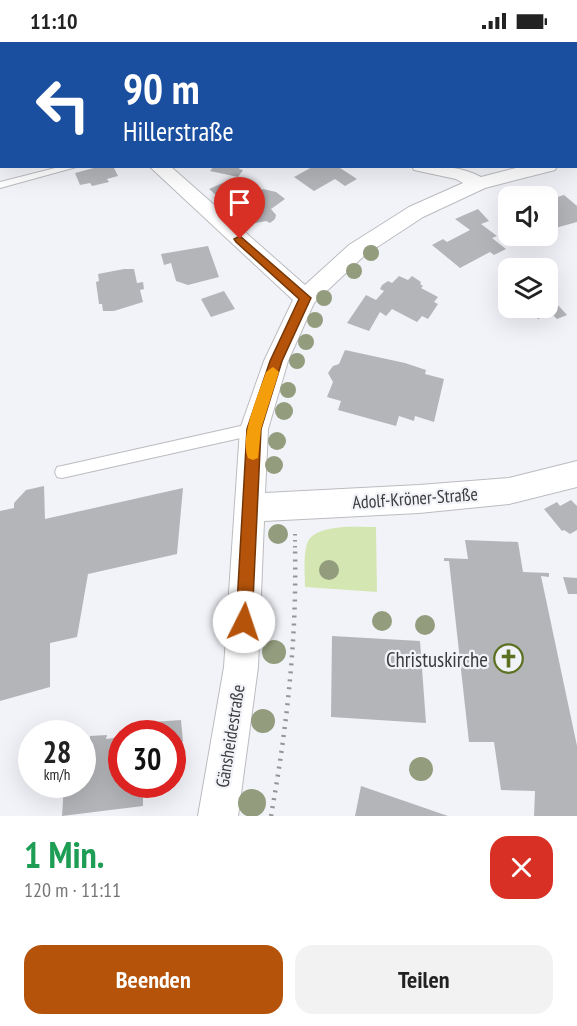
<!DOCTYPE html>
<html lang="de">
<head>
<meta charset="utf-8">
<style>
	:root { --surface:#fff; --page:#f2f2f2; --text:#222; --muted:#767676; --accent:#b45309 }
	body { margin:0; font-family:"PT Sans Narrow",sans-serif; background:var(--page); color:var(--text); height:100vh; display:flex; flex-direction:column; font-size:22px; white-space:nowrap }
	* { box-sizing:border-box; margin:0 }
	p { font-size:20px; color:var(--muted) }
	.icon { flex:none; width:33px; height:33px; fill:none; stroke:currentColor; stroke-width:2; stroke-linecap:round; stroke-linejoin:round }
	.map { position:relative; height:774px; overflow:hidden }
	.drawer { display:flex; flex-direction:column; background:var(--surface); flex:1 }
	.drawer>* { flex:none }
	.banner { position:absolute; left:0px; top:0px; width:578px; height:126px; box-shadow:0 6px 24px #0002; background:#1a4fa0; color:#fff; overflow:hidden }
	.buttons { position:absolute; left:498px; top:144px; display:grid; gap:12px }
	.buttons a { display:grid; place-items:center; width:60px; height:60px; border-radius:12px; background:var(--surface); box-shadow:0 6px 24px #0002; font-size:30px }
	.speed { position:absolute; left:18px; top:678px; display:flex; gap:12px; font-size:30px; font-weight:700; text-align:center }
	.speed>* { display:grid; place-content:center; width:78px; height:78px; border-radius:50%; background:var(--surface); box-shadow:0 6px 24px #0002; line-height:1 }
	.speed small { font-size:15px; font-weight:400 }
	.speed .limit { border:9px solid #d22; background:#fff; color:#111 }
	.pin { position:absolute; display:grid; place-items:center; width:51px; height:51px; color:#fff; margin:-62px -26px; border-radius:50% 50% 50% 0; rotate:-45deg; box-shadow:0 0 6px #0007 }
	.pin .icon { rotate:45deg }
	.me { position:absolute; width:66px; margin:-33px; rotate:4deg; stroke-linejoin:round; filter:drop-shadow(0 0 4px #0008) }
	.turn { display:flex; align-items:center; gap:21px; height:126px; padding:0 24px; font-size:27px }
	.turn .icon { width:78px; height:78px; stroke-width:2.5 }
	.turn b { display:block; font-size:42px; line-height:51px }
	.round { display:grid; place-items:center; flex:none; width:63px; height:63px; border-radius:18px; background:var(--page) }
	.overview { display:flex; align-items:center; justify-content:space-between; height:102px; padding:0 24px }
	h1 { font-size:36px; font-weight:700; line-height:45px; color:#1e9e55 }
	.cta { display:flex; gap:12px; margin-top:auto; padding:12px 24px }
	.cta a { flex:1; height:69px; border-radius:18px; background:var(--accent); color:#fff; font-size:24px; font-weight:700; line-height:69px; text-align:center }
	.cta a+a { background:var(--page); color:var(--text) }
	.status { display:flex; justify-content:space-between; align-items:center; height:42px; padding:0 30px; background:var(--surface); direction:ltr }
	.status svg { height:16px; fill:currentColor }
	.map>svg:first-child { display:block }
	.green { fill:#d4e6b2 }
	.building { fill:#b4b5b9 }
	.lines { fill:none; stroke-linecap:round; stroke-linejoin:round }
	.lane-casing { stroke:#bbbcc0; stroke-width:2 }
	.street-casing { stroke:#bbbcc0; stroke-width:2 }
	.path-far2 { stroke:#949598; stroke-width:2; stroke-dasharray:1 3; stroke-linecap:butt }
	.path-far1 { stroke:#949598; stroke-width:4; stroke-dasharray:1.5 4.5; stroke-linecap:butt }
	.path { stroke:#949598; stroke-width:4.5; stroke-dasharray:2 6; stroke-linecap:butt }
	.lane { fill:#fff; fill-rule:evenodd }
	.street { fill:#fff; fill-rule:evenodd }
	.tree { fill:#939c7d }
	.route { fill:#b45309; stroke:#753606; stroke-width:1.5 }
	.slow { fill:#f59e0b }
	.labels { text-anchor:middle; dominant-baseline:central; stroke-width:4.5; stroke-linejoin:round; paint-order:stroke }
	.street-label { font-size:18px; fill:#3b3c3d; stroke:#f2f3f8 }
	.near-poi-label { font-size:21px; fill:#3b3c3d; stroke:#f2f3f8; text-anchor:end }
</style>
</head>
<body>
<div class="status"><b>11:10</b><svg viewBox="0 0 49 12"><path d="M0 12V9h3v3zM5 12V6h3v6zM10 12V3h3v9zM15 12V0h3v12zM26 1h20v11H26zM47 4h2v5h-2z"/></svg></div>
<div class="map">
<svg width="577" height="774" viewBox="0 0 577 774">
	<rect width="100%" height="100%" fill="#f2f3f8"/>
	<path class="green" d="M376,485L377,550L305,545C305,532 303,515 307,502C313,481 358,485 376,485Z"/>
	<g class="building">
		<path d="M101,124H113L118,134L107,137L109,140L92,144L90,141L80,143L75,131Z"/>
		<path d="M214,124H241L239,127L243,128L238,135L210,129Z"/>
		<path d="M314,124H337L357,137L345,144L335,137L314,149L294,135Z"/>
		<path d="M225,140L240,153L249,149L256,155L258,154V149L263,147L276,150L285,157L271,167L276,173L275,177L270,181L266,179L251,182L247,175L229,159L225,161L209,147Z"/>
		<path d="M564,153L577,164V180L548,188V158Z"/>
		<path d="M478,167L489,179L481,182L497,194L492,196L506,207L494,213L490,210L460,226L432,203L443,197L447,200L470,188L455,177Z"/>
		<path d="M208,204L219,235L188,243L176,239L171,221L164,223L161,212Z"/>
		<path d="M124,227H134L137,241L143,240L144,247L140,248L143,260L114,269H103L102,262H99L96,240L99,239L98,232Z"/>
		<path d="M399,234L408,238L412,234L421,240L420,242L423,244L421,246L438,255L434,260L438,262L428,277L422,274L417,280L392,267L386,274L380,270L369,289L347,281L366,253L376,258L384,249L380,247L382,243L388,239L392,241Z"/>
		<path d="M224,249L235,267L211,275L201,257Z"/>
		<path d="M548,260L552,264L557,262L567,273L557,277L551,271L538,277L527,266H548Z"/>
		<path d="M345,308L405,321L426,328L425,332L444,337L434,380L415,374L414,379L399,374L396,384L338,368L341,359L327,355L333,340L328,331L333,324L339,322Z"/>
		<path d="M44,444L45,477L183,446L177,512L88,532L77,595L50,601V645L0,659V469L14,466V461L26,448Z"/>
		<path d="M571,458L577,464V488L570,492L564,488L562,489L544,467L557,460L560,464Z"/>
		<path d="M465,498L518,500L523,530L549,531V535L541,534L577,704V774H534L535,749L501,748L494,700H469L449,519H444V516L468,517Z"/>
		<path d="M563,535L577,536V552H568Z"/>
		<path d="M332,594L420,599L426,681L331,675Z"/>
		<path d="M181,678L183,700L172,701V692H150L151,680Z"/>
		<path d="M107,693L106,697L122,695V742H143V764L62,774L64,742H82V700L90,699V694Z"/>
		<path d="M361,744L448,774H355Z"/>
	</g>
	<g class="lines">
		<defs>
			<g id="lane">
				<path d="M63,124H80L0,146V140Z"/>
				<path d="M254,381L259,383L261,387L259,391L254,393L62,436L57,435L55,430L57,425L62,424Z"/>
			</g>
			<g id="street">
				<path d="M457,0H471L472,2H457Z"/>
				<rect x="576" y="112" width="1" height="12"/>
				<path d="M149,124H170L305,243L349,203L409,165L463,141L456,137L414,128L412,124C437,124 458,123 481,135L524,124H557L555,128L485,146L423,175L365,213L314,261L288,319L268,387L265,451L419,443L509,436L577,419V445L509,462L419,471L264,479L258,625L238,774H198L224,625L240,387L264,319L293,258Z"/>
			</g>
		</defs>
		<use href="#lane" class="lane-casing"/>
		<use href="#street" class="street-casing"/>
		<path class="path-far2" d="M27,0L29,2"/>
		<path class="path-far1" d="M295,492V507"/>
		<path class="path" d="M271,774C287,685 297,596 295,505"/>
		<use href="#lane" class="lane"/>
		<use href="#street" class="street"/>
	</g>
	<g class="tree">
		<circle cx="371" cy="211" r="8"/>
		<circle cx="354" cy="229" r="8"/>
		<circle cx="324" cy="256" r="8"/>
		<circle cx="315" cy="278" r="8"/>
		<circle cx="306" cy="300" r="8"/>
		<circle cx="297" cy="319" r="8"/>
		<circle cx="288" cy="348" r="8"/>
		<circle cx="284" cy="369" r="9"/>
		<circle cx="277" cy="399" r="9"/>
		<circle cx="274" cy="423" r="9"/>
		<circle cx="278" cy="492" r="10"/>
		<circle cx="329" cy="528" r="10"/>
		<circle cx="382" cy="579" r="10"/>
		<circle cx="425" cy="583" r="10"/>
		<circle cx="274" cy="610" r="12"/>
		<circle cx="263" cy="679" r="12"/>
		<circle cx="421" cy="727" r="12"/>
		<circle cx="252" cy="761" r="14"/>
	</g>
	<path class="route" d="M240,194L311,256L282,319L261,387L252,580L250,586L244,588L238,586L236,580L247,387L270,319L299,257L236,200L234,197Z"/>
	<path class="slow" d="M273,325L279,330L261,387L258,416L253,418L248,416C239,395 259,351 266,330Z"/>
	<defs>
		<symbol id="church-ring" viewBox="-11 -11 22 22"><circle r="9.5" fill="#f2f3f8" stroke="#5c7121" stroke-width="1.5"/><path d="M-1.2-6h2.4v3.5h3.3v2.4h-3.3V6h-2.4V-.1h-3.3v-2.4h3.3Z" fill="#5c7121"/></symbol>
	</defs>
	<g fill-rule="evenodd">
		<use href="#church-ring" x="492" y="600" width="33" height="33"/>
	</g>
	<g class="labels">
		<g class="street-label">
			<text transform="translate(415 456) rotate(-4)">Adolf-Kröner-Straße</text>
			<text transform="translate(230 694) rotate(-81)">Gänsheidestraße</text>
		</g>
		<g class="near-poi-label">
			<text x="488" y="617">Christuskirche</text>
		</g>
	</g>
</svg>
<div class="buttons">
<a><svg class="icon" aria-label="sound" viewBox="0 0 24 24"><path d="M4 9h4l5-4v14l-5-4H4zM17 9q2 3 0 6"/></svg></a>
<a><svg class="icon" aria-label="layers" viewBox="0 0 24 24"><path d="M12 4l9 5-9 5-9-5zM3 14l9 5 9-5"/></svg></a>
</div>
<div class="speed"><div>28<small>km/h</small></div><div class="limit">30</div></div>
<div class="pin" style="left:240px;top:197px;background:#d93025"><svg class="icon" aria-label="arrive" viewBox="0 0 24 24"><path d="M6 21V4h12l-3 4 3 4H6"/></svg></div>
<svg class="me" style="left:244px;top:580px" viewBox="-20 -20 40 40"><circle r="19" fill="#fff"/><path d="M0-13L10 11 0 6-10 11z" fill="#b45309"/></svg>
<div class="banner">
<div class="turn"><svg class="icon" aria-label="left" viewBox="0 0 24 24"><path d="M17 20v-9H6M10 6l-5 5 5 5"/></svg><div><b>90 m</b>Hillerstraße</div></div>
</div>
</div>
<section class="drawer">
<div class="overview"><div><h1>1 Min.</h1><p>120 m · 11:11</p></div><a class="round" style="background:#d93025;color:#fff"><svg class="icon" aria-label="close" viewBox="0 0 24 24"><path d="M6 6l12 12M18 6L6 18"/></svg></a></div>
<div class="cta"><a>Beenden</a><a>Teilen</a></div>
</section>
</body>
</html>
